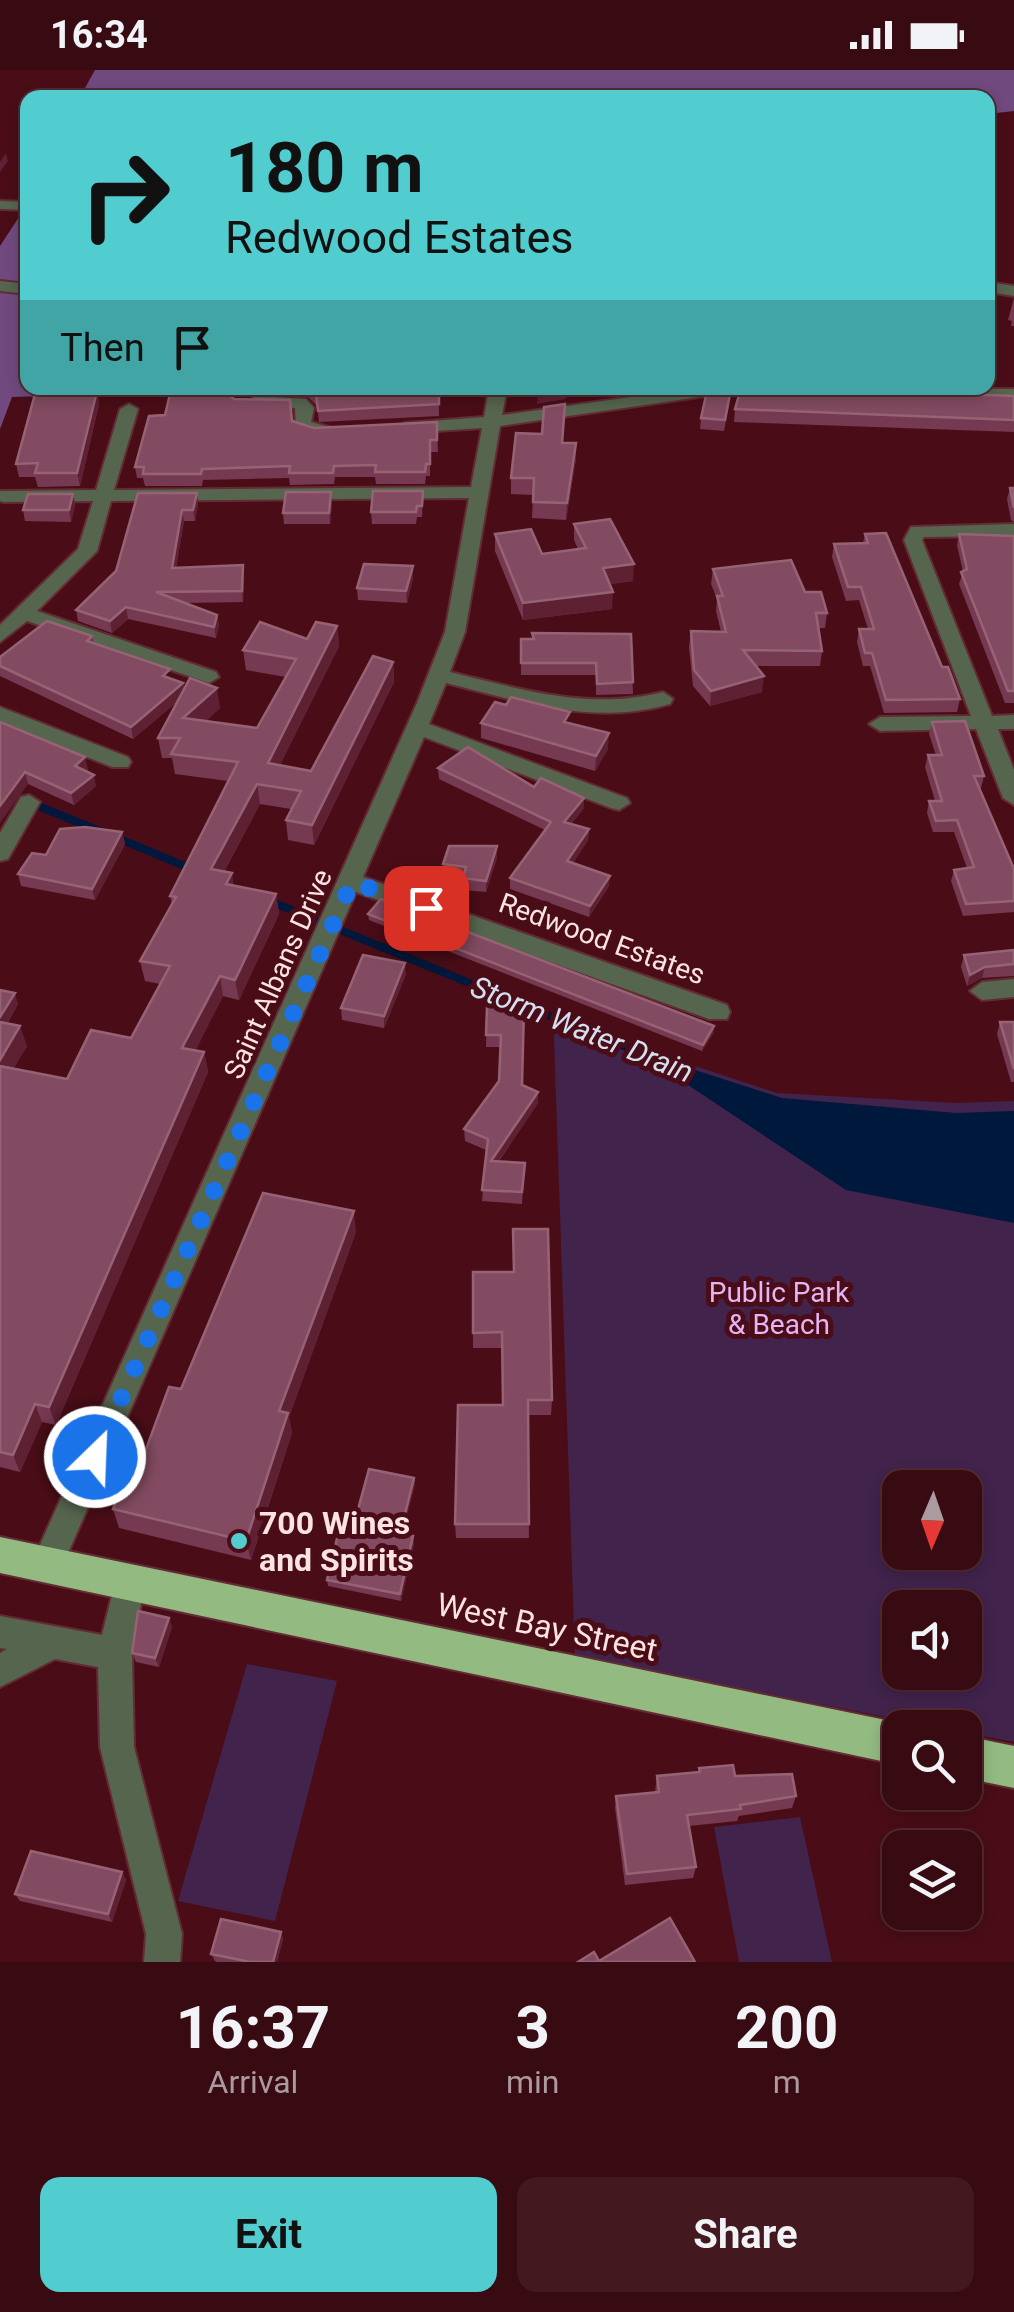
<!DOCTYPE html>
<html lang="en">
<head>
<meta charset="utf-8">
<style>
	:root { --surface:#380a11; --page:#43181f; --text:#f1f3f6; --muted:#ab9a9f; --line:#522b31; --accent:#52cdcf }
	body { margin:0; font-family:Roboto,sans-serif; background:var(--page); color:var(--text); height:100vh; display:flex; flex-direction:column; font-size:38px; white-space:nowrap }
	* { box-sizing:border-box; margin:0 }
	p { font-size:32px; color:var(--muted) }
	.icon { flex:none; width:55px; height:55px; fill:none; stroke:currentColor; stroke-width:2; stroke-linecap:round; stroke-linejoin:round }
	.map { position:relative; height:1892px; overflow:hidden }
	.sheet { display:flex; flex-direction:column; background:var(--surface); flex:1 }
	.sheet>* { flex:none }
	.top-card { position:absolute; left:20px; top:20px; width:975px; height:305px; border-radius:20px; box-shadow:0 5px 15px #0003,0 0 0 2px var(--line); background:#52cdcf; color:#111; overflow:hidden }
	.needle { width:65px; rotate:182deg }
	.fabs { position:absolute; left:882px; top:1400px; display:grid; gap:20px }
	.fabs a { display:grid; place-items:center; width:100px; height:100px; border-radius:20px; background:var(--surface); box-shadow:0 5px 15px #0003,0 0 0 2px var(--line); font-size:50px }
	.pin { position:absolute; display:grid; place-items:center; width:85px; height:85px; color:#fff; margin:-42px; border-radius:20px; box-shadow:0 5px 15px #0006 }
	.me { position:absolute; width:110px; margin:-55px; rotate:24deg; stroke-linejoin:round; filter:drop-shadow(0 0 8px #0008) }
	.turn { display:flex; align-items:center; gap:35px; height:210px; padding:0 40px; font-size:45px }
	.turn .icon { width:130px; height:130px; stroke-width:2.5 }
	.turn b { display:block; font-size:70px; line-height:85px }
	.then { display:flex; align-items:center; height:95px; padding:0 40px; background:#0003; gap:20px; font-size:38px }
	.eta { display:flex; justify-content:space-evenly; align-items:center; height:170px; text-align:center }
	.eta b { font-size:60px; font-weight:700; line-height:70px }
	.button { display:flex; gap:20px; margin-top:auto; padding:20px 40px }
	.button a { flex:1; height:115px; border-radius:20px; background:var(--accent); color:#111; font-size:40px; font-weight:700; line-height:115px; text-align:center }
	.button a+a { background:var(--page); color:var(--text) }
	.status { display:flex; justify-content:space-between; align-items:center; height:70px; padding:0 50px; background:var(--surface); direction:ltr }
	.status svg { height:28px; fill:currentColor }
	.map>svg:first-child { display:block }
	.green { fill:#41234c; fill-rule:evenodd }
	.forest { fill:#704a7f }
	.water { fill:#00183b }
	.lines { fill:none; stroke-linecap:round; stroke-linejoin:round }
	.stream { stroke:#00183b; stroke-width:8 }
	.minor-casing { stroke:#632b34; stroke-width:4 }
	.highway-casing { stroke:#632b34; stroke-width:4 }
	.minor { fill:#55654e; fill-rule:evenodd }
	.highway { fill:#92ba81; fill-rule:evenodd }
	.wall { fill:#753951 }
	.shaded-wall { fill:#5e2033 }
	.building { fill:#834b61; stroke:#966375; stroke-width:2.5 }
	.route { stroke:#1a73e8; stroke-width:18; stroke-dasharray:0 32.4 }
	.poi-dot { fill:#52cdcf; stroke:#4a0d17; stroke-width:4 }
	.labels { text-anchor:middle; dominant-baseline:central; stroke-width:10; stroke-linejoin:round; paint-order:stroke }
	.street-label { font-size:28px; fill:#fbe3e3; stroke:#4a0d17 }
	.park-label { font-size:28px; fill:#e3b5f5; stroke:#4a0d17 }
	.water-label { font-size:30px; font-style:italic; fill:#d4e0f0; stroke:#4a0d17 }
	.near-poi-label { font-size:32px; font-weight:bold; fill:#fbe3e3; stroke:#4a0d17; text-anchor:start }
	.near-street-label { font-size:32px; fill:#fbe3e3; stroke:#4a0d17 }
</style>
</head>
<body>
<div class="status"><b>16:34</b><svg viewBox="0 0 49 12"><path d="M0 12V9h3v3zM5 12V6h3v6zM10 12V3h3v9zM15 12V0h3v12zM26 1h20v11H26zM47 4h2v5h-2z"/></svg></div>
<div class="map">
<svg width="1014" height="1892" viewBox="0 0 1014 1892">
	<rect width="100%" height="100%" fill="#4a0d17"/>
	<g class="green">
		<path d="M553,939L671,988L777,1023L955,1033L1014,1031V1672L965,1663V1658L938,1657L575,1587ZM900,1418H965V1482H900ZM900,1538H965V1602H900Z"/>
		<path d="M247,1594L337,1611L275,1851L178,1831Z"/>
		<path d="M800,1747L832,1892H739L714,1757Z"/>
	</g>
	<g class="forest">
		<path d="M95,0H1014V41L988,44V28L80,27Z"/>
		<path d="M21,144H27L28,318H185L183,322L12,327L0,359V176Z"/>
	</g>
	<path class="water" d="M689,998L782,1028L956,1043L1014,1041V1153L846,1120L682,1011Z"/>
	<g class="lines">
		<g class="stream">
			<path d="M31,733L102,762"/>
			<path d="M115,767L194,800"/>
			<path d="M272,832L694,1005"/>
		</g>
		<defs>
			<g id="minor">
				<path d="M0,131L28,132V140L0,139Z"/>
				<path d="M0,211L28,214V224L0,221Z"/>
				<path d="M988,212L1014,216V226L988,222Z"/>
				<path d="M489,318H507L502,345L695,318H736L727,323L500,356L465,562L450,602C521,619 590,641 663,622L673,629L670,634C593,656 522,632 446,613L429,654L627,728L630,733L619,740L611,738L424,667L363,807L727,935L730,942L727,949H709L356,822L58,1506L47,1510L36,1506L31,1495L417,633L445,562L469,428L111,431L97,481L37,541L216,602L219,607L209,613L27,551L0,572V555L78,479L93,431L4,432L0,431V421L96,420L120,339L129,334L138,339L114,420L471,417L482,358L405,363L396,358L405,353L484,347Z"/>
				<path d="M855,318L1014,319V329L864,323Z"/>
				<path d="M259,326L306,329L314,338L311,352L339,360L330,365L296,360L295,338L253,335V327Z"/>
				<path d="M1014,454V466L924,467L922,470L992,646L1014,645V659H998L1014,700V735L1003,728L976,659L880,661L869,654L880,647L971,646L904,470L911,457Z"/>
				<path d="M0,637L128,687L131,692L128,697H112L0,652Z"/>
				<path d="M29,725L40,732L8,789L0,791V763L21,727Z"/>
				<path d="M1014,909V927L982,930L970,921L982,912Z"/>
				<path d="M129,1497L140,1501L145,1512L132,1584L134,1677L182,1864L180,1892H144L146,1864L100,1677L98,1597L55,1589L0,1617V1583L7,1579L0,1578V1546L102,1565L118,1501Z"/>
			</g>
			<g id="highway">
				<path d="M0,1467L900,1653L910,1658H900V1695L0,1503Z"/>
				<path d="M965,1666L1014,1676V1718L965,1708Z"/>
			</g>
		</defs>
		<use href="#minor" class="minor-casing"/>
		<use href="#highway" class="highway-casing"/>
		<use href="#minor" class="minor"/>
		<use href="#highway" class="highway"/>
	</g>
	<g class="wall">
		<path d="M1014,228V256H1011L1012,251L1008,250Z"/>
		<path d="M190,318H439V346L319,352L317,336L306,325L235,323L230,326L234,329L314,358L437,352L438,382H430V406H426L425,414H376L375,407H335L334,414L290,415L289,408L203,410L202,416H145L143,408H137L135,397L165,345Z"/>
		<path d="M797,318L1014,326V362L734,352L735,339Z"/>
		<path d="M97,321L99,334L80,416L38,417L35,407H19L16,394Z"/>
		<path d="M729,335L724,361L700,359L701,348Z"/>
		<path d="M564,350L563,373H576V389L566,450L532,448L533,425L511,424V408L542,364Z"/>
		<path d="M1010,418H1014V452L1011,450L1007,429Z"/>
		<path d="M423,421L422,447H417L416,454H372L371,442Z"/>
		<path d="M331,422L332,433L330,454H284L283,443Z"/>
		<path d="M197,423L198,434L195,451H184L176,498L243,495L244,506L243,532L186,533L217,545L219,556L216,568L128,549L112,563L78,551L76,540Z"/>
		<path d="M73,424L75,435L71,452L25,451L23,440Z"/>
		<path d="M574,454L633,511L610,514L612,539L523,550L495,481V464L542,484L578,479L574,470Z"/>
		<path d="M865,464L960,629L957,642L884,643L870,596H863L857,572L859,559H868L859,530L846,531L832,487L834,474L863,473Z"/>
		<path d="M959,464L1014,466V633H1005L959,514L963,502L957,475Z"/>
		<path d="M413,496V508L407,533L358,530L357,518Z"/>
		<path d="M713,499L805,522L827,543L825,558H818L822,581L820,596H756L762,622L710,636L693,616L689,577L691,561L721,562L716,541L717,529L711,514Z"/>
		<path d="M337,556L339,576L280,695L311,701L393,592L394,612L314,775L288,770L286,750L291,739L260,734L224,802L234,816L276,824L279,844L239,930L223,926L195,980L204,982L208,1002L56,1355L42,1352L20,1402L0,1397V920L18,934L7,954L27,976L13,999L67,1009L131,968L160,914L145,911L140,891L172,835L170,826L228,711L175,704L172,688H162L158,668L178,631L133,669L0,606V587L92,566L94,573L183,613L184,619L220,638L206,651L257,658L286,607L246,600L243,580L307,569Z"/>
		<path d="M532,563L631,564L633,624L596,625V605H521V569H532Z"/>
		<path d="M0,652L88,699L86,701L96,716L74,735L28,714Z"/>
		<path d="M932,652L984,706L981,718H979L1014,799V842L963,846L951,811L954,800L967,798L954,762H933L927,743L929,731H935L925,697L928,685H936L929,664Z"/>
		<path d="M481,653H569L608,679L595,701L481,668Z"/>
		<path d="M438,698L584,728V738L571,754L589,759L588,770L573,793L609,816L589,847L510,819V808L545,760L439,709Z"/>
		<path d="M122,762L125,774L95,830L21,816L18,804L46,785Z"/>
		<path d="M497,788L486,822L463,820V808L443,805V794Z"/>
		<path d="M368,844L714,962L702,981L369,850Z"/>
		<path d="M1014,880V906L982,908L967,916L961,897L964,885Z"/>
		<path d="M406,904L384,958L342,950L341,938Z"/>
		<path d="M487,937L522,1015L538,1033L499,1091L524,1104L522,1134L482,1131L486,1080L465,1071L464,1059L499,1011L500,977H486Z"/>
		<path d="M1000,952H1014V1012H1011L997,964Z"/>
		<path d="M356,1162L289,1347L292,1363L251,1490L119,1458L113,1439L181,1319Z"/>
		<path d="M473,1202L552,1330L551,1345H528L529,1468H456L455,1454L502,1335V1278H473Z"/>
		<path d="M414,1408L415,1414L402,1464L414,1473L401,1531L328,1516L327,1510L354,1454Z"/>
		<path d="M169,1548L172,1557L159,1597L136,1592L132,1583Z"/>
		<path d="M699,1698L735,1706L796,1726L792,1738L739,1746L737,1751L689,1756L696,1797L693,1808L625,1815L615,1738L616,1726L655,1722L657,1706L698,1703Z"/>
		<path d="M122,1802L126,1810L112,1852L20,1831L15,1824Z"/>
		<path d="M281,1862L283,1869L277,1892H217L215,1891L211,1884Z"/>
	</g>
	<g class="shaded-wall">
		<path d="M6,83L8,91L0,102V92Z"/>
		<path d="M224,318H234L235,323L222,331L221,319Z"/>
		<path d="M566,319V329L537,334L538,323Z"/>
		<path d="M97,321L99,334L80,416L77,403Z"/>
		<path d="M576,373V389L566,450L567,433Z"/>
		<path d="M331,422L332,433L330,454L329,443Z"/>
		<path d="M197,423L198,434L195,451L193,440Z"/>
		<path d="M73,424L75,435L71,452L69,440Z"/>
		<path d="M182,440L184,451L174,510L172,498Z"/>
		<path d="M634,494L633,511L602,515L603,498Z"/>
		<path d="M243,495L244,506L243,532L242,521Z"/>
		<path d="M413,496V508L407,533L406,521Z"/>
		<path d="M613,522L612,539L523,550V533Z"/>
		<path d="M126,537L128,549L112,563L110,551Z"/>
		<path d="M217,545L219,556L216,568L214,557Z"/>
		<path d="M337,556L339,576L271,713L268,693Z"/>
		<path d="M393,592L394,612L314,775L312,755Z"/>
		<path d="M764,606L762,622L710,636L711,621Z"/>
		<path d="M183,613L185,625L133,669L131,657Z"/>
		<path d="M217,618L220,638L187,668L183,648Z"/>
		<path d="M609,663L608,679L595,701L596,686Z"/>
		<path d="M85,687L88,699L77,708L75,696Z"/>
		<path d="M25,702L28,714L0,753V736Z"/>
		<path d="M94,705L96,716L74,735L71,723Z"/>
		<path d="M257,714L260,734L214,820L211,799Z"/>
		<path d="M584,728V738L564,762V752Z"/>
		<path d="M589,759L588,770L567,802V791Z"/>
		<path d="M122,762L125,774L95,830L92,819Z"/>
		<path d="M497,776V788L486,822V811Z"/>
		<path d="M232,803L235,823L226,814Z"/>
		<path d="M610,806L609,816L589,847L590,836Z"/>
		<path d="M276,824L279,844L239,930L235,910Z"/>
		<path d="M405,893L406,904L384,958V946Z"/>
		<path d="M985,897L982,908L967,916L970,905Z"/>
		<path d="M220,906L223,926L187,998L182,978Z"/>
		<path d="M15,923L18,934L0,965V947Z"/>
		<path d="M20,956L27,976L3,1015L0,1005V990Z"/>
		<path d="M714,956V962L702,981L703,975Z"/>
		<path d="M204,982L208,1002L56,1355L49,1337Z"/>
		<path d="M538,1022V1033L491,1102V1091Z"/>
		<path d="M354,1141L356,1162L289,1347L292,1363L251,1490L246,1471L279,1341Z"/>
		<path d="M35,1334L42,1352L20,1402L13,1385Z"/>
		<path d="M414,1408L415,1414L400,1470V1464Z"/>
		<path d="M413,1466L414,1473L401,1531L400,1524Z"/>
		<path d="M169,1548L172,1557L159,1597L155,1588Z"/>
		<path d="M122,1802L126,1810L112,1852L108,1844Z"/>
		<path d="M281,1862L283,1869L277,1892H273Z"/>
	</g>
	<g class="building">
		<path d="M190,318H224L221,319L234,329L290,330L292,351L314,358L437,352V370H430V394H426L425,402H375L376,395L334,396L333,403H289L290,396L202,399L201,404H143L144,397H135L149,346L165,345L171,320H189Z"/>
		<path d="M309,318H439V334L318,341L316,324Z"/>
		<path d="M537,318H566V319L538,323Z"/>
		<path d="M741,318H796L1014,326V350L735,339Z"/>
		<path d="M55,319L97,321L77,403H35L38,393L16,394L35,324L54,323Z"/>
		<path d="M707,321L730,324L725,350L701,348Z"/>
		<path d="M565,334L562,373H576L567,433L533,432L534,408H511L516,363L542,364L544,337Z"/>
		<path d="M1010,418H1014V438Z"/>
		<path d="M373,421H423L422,436H417L416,442H371Z"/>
		<path d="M286,422H331L329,443H283Z"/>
		<path d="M138,423H197L193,440H182L172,498L243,495L242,521L156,522L217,545L214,557L126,537L110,551L76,540L116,501Z"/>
		<path d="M28,424H73L69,440H23Z"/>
		<path d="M610,449L634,494L603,498L613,522L523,533L495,464L531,459L542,484L586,478L574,454Z"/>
		<path d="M886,463L942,597H948L960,629L886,630L872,583H865L859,559H874L861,517H848L834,474L868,473L865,464Z"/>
		<path d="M959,464L1014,466V621H1008L961,502L967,499Z"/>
		<path d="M791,490L805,522H821L827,543H816L822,581L743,580L764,606L711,621L694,600L691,561L726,562L717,526H723L713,499Z"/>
		<path d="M364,494L413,496L406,521L357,518Z"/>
		<path d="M47,551L92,566L87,571L170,599L163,606L183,613L131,657L0,596V587Z"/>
		<path d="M260,552L307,569L316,552L337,556L268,693L311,701L373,586L393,592L312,755L286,750L301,721L257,714L211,799L232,803L226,814L276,824L235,910L220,906L182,978L204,982L49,1337L35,1334L13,1385L0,1382V996L67,1009L91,960L131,968L170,896L140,891L176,827L170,826L238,692L171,684L180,668H158L190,608L217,618L183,648L257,658L296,589L243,580Z"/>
		<path d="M532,563L631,564L633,612L597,614L596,593H521V569H534Z"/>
		<path d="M511,627L570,642L564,652L609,663L596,686L481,653L495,632L506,635Z"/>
		<path d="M965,651L984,706H974L1014,799V831L966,834L954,800L974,797L957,750L936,751L929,731H942L928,685H942L932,652Z"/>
		<path d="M0,652L85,687L75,696L94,705L71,723L25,702L0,736Z"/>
		<path d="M468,677L534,717L541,708L584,728L564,752L589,759L567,791L610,806L590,836L510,808L551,752L438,698Z"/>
		<path d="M85,757L122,762L92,819L18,804L32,783L46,785L60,759Z"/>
		<path d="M449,776H497L486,811L463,808L466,797L443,794Z"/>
		<path d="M381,829L714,956L703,975L368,844Z"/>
		<path d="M1014,880V894L985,897L970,905L964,885Z"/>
		<path d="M363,885L405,893L384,946L341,938Z"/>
		<path d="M0,920L15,923L0,947Z"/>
		<path d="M487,937L524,938L522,1015L538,1022L491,1091L525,1093L522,1122L482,1120L488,1069L464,1059L499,1011L501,965H486Z"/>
		<path d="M0,952L20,956L0,990Z"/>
		<path d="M1000,952H1014V999Z"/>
		<path d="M263,1123L354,1141L279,1341L288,1343L246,1471L113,1439L132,1387L142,1390L169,1317L181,1319Z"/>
		<path d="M513,1159H548L552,1330H528L529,1454H455L458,1335H503L502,1262L473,1263V1202H514Z"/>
		<path d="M369,1399L414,1408L400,1464L413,1466L400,1524L327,1510L341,1452L354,1454Z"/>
		<path d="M138,1541L169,1548L155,1588L132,1583Z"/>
		<path d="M733,1695L735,1706L792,1704L796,1726L740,1735L741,1739L687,1745L696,1797L627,1804L616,1726L659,1722L657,1706L700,1702L699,1698Z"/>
		<path d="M31,1781L122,1802L108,1844L15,1824Z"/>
		<path d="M670,1848L695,1892H578L594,1882L599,1891Z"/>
		<path d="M221,1849L281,1862L273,1892H250L211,1884Z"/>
	</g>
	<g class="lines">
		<path class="route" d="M95,1387L352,812L426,838"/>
	</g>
	<circle class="poi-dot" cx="239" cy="1471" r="10"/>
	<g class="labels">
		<g class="street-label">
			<text transform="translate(602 869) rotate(20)">Redwood Estates</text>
			<text transform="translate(278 904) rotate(-66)">Saint Albans Drive</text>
		</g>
		<g class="park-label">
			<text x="779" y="1222">Public Park<tspan x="779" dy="32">&amp; Beach</tspan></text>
		</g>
		<g class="water-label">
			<text transform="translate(582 959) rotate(22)">Storm Water Drain</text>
		</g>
		<g class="near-poi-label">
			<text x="259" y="1453">700 Wines<tspan x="259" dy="37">and Spirits</tspan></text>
		</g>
		<g class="near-street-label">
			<text transform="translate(547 1557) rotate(12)">West Bay Street</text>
		</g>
	</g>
</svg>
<div class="fabs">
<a><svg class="needle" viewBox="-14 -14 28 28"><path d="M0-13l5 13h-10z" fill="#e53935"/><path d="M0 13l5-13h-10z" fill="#ab9a9f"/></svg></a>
<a><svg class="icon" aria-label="sound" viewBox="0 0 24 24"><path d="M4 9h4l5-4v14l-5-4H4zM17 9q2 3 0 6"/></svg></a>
<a><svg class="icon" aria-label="search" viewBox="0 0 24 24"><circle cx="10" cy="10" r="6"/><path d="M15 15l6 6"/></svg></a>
<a><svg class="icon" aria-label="layers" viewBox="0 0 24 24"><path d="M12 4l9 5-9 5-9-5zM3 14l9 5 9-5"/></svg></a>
</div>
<div class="pin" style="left:426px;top:838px;background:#d93025"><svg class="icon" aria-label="arrive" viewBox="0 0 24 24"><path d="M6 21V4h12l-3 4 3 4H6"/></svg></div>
<svg class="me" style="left:95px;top:1387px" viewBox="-20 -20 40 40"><circle r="17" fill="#1a73e8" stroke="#fff" stroke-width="3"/><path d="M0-11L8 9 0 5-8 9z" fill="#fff"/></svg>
<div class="top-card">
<div class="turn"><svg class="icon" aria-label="right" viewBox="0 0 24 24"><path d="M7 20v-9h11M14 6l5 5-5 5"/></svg><div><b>180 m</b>Redwood Estates</div></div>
<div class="then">Then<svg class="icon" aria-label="arrive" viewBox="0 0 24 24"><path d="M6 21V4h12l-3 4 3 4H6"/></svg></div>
</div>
</div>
<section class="sheet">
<div class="eta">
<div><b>16:37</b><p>Arrival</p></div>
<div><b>3</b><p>min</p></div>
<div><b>200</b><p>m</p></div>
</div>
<div class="button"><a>Exit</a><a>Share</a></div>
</section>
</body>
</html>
